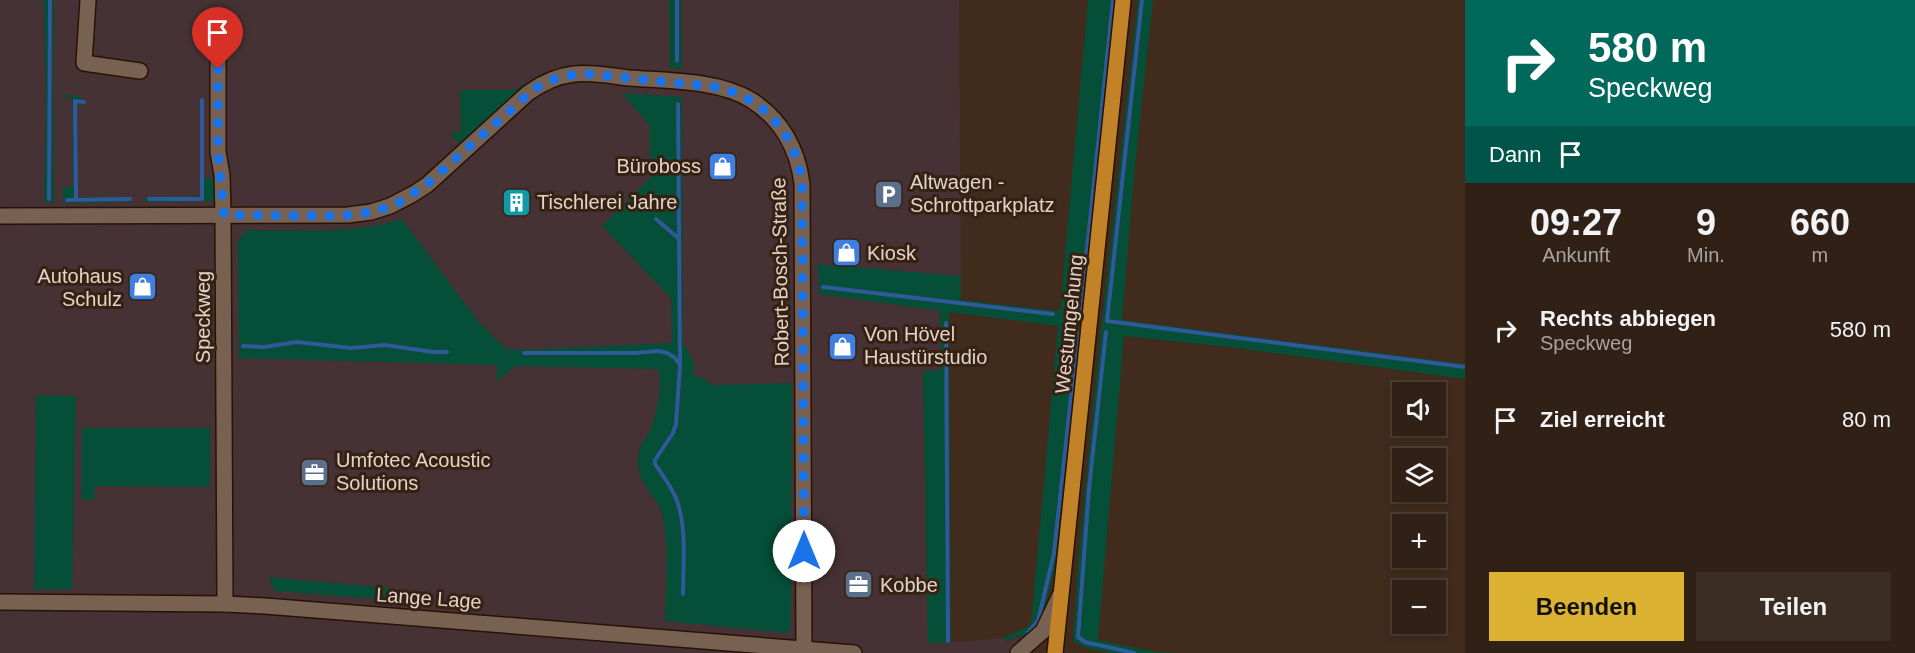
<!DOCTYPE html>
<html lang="de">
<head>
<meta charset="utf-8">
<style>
	:root { --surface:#302015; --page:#3c2d22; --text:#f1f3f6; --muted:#a8a3a0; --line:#4b3e34; --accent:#dcb233 }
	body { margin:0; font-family:Helvetica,sans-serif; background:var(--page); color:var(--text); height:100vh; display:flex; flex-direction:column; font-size:22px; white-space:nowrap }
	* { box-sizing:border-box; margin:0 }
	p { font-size:20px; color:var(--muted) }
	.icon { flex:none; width:33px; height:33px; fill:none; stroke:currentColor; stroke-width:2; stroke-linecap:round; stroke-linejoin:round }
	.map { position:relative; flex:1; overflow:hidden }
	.details { display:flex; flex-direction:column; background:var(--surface); width:450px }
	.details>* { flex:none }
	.hud { background:#00695c; color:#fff; overflow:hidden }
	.buttons { position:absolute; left:1392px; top:382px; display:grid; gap:12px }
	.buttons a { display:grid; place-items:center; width:54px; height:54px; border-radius:0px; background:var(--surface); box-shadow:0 3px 9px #0003,0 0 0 2px var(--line); font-size:30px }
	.pin { position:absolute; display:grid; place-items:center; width:51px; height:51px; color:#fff; margin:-62px -26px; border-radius:50% 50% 50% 0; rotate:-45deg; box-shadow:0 0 6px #0007 }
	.pin .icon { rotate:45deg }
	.me { position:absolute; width:66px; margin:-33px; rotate:0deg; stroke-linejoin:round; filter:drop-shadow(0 0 4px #0008) }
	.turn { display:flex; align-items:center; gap:21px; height:126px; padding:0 24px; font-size:27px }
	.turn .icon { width:78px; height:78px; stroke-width:2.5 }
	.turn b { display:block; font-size:42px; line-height:51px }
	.then { display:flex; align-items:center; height:57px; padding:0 24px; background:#0003; gap:12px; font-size:22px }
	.eta { display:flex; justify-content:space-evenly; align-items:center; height:102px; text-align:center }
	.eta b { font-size:36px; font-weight:700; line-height:42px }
	.action { display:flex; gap:12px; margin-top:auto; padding:12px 24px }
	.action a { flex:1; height:69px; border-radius:0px; background:var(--accent); color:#111; font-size:24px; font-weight:700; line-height:69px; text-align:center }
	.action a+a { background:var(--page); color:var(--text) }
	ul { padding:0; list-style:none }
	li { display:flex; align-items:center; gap:18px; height:90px; padding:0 24px }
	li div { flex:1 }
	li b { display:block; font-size:22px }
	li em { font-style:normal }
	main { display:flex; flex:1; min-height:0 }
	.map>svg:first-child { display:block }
	.industrial { fill:#463235 }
	.green { fill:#054e37 }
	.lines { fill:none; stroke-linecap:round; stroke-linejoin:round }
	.stream { stroke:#2f5999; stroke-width:4 }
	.minor-casing { stroke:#261305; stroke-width:18 }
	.major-casing { stroke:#261305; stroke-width:18 }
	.minor { stroke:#786150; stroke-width:15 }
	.major { stroke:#c28328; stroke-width:15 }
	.route { stroke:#1a73e8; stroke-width:10; stroke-dasharray:0 18 }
	.labels { text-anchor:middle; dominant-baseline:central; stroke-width:6; stroke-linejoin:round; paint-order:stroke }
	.poi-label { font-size:20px; fill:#e1d3c9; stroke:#362213; text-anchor:start }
	.street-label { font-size:20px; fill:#e1d3c9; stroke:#362213 }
</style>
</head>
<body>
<main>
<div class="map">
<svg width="1465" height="653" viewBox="0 0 1465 653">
	<rect width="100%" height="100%" fill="#402b1c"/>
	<path class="industrial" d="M0,0H959L961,313L940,311L945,643L1003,638L1006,641L1025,635L1030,637L1028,653H0Z"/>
	<g class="green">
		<path d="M41,0H54L53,74L54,203L44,202L46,104L44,2Z"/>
		<path d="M669,0H681L682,69L670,68Z"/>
		<path d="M1088,0H1116L1114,22L1082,315C1076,322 1077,327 1081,335L1057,561L1041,621L1030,637L1019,636L1006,641L1003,638L1031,625L1058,326L949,312L951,643H928L923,371L941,370L940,311L819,294L818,264L960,276L961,300L1060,311Z"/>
		<path d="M1138,0H1153L1134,177L1122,320L1465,364V379L1229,347L1124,336L1098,640L1156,652L1181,653H1110L1091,649L1073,642L1080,542L1101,331Z"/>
		<path d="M524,84V88L464,142H458L452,136V132H461L460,90H515Z"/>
		<path d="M625,93L682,97L683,343L694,362V376H699L714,385L792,383L791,612L790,630L787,633L665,621C665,590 670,544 662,515C657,494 636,486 638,457C639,445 647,438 651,428C657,411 663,387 658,369L515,366L497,381V365L239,358L238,241L246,230C298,230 352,235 402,219L478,321L505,348L519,350L672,343L671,298L602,226L651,177L649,125L625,97Z"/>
		<path d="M62,95C72,95 82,94 86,104L77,105L78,197H131V202L63,203V188L73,187L72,98L62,97Z"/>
		<path d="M200,100H203L204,178L215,179C215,187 217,195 211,202H203L202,198H186L185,202H145V197L201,196Z"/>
		<path d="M36,395L76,396L72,589L34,590Z"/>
		<path d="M82,428H210V487L95,486L94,500H81Z"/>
		<path d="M269,577L391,588V600L275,591Z"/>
	</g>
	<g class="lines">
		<g class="stream">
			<path d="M677,0V61"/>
			<path d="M1142,0L1107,321L1465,367"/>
			<path d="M678,104L680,366L676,424L673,433L655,460V464C661,473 668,482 673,492C688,519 683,564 683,594"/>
			<path d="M49,199L50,0"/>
			<path d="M149,199H202V100"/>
			<path d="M67,200L130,199"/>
			<path d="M76,200L75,101L84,102"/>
			<path d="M656,219L678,238"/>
			<path d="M823,287L1053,314"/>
			<path d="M1080,316L1113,0"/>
			<path d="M946,323L948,641"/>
			<path d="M1106,332L1089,489L1078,637L1085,642L1134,653"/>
			<path d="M243,346L264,347L297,342L351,348L385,345L433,352H447"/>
			<path d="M524,353H635L658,351L667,353L674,357L678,362"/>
			<path d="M1028,632L1038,621L1054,553L1078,332"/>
		</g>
		<defs>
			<g id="minor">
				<path d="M88,0L84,63L140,71"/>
				<path d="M218,30V152L222,175L223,215L225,604"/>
				<path d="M0,216L348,215L371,212L390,206L413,194L427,185L528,93C542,83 557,76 574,74C592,72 612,76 629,78C668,81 718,80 751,100C781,119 798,149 802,184L804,650"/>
				<path d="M0,602L225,604L265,606L854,653"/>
				<path d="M1018,653L1043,631L1060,595"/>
			</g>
			<path id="major" d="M1055,653L1123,0"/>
		</defs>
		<use href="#minor" class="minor-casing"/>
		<use href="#major" class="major-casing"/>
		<use href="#minor" class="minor"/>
		<use href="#major" class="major"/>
	</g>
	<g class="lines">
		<path class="route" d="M218,69V152L224,215L334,216L360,214L380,210L400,202L426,185L532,91C548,79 567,74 588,74L716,87C765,98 796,135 802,183L804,551"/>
	</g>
	<defs>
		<symbol id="shop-square" viewBox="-11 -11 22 22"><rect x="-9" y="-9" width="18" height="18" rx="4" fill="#3f7fe0" stroke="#362213"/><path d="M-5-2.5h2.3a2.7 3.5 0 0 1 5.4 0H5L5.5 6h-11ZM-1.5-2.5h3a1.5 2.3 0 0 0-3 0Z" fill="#fff"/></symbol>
		<symbol id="parking-square" viewBox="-11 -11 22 22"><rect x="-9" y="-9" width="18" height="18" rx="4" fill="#5c6f8a" stroke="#362213"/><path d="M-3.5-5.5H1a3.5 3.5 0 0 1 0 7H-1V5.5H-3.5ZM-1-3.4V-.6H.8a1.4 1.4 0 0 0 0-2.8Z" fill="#fff"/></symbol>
		<symbol id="building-square" viewBox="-11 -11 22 22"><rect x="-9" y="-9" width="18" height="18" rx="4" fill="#0f9aa8" stroke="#362213"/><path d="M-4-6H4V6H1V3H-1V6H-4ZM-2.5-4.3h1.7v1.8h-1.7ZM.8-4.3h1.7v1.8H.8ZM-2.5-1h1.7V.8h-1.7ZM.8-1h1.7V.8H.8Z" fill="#fff"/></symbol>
		<symbol id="office-square" viewBox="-11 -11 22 22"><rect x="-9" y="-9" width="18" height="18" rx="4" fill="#5c6f8a" stroke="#362213"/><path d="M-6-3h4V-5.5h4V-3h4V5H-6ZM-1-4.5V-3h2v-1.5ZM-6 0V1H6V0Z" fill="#fff"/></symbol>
	</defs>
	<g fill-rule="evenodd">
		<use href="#shop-square" x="706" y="150" width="33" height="33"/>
		<use href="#parking-square" x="872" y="178" width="33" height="33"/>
		<use href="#building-square" x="500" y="186" width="33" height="33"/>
		<use href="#shop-square" x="830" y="236" width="33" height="33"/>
		<use href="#shop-square" x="126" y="270" width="33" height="33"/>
		<use href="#shop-square" x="826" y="330" width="33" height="33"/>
		<use href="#office-square" x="298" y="456" width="33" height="33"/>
		<use href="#office-square" x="842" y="568" width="33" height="33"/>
	</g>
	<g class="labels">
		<g class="poi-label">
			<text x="701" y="166" text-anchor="end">Büroboss</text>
			<text x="910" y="182">Altwagen -<tspan x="910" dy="23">Schrottparkplatz</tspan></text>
			<text x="537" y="202">Tischlerei Jahre</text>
			<text x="867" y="253">Kiosk</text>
			<text x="122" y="276" text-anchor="end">Autohaus<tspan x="122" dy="23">Schulz</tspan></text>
			<text x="864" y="334">Von Hövel<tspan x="864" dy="23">Haustürstudio</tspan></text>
			<text x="336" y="460">Umfotec Acoustic<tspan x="336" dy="23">Solutions</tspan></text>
			<text x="880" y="585">Kobbe</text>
		</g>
		<g class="street-label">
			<text transform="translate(780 272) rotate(-91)">Robert-Bosch-Straße</text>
			<text transform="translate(203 317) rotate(-90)">Speckweg</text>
			<text transform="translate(1069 324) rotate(-84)">Westumgehung</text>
			<text transform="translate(429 598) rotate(4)">Lange Lage</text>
		</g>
	</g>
</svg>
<div class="buttons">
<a><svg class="icon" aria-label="sound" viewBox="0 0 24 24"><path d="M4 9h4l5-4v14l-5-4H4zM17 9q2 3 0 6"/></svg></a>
<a><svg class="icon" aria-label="layers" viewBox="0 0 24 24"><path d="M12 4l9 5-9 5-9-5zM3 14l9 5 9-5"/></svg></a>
<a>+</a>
<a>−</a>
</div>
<div class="pin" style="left:218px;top:69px;background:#d93025"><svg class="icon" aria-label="arrive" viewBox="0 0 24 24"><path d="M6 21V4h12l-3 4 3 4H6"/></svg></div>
<svg class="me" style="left:804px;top:551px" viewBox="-20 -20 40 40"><circle r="19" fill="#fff"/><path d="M0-13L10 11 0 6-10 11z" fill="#1a73e8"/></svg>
</div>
<section class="details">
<div class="hud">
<div class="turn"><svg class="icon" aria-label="right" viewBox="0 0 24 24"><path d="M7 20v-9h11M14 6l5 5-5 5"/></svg><div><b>580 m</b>Speckweg</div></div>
<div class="then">Dann<svg class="icon" aria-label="arrive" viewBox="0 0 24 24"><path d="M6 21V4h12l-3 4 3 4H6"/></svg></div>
</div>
<div class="eta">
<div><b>09:27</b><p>Ankunft</p></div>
<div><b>9</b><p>Min.</p></div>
<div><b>660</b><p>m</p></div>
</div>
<ul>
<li><svg class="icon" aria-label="right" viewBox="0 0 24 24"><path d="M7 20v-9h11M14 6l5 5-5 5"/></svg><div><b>Rechts abbiegen</b><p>Speckweg</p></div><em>580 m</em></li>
<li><svg class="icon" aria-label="arrive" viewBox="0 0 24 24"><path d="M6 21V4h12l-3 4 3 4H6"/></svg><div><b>Ziel erreicht</b></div><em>80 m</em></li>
</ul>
<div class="action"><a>Beenden</a><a>Teilen</a></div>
</section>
</main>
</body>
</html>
